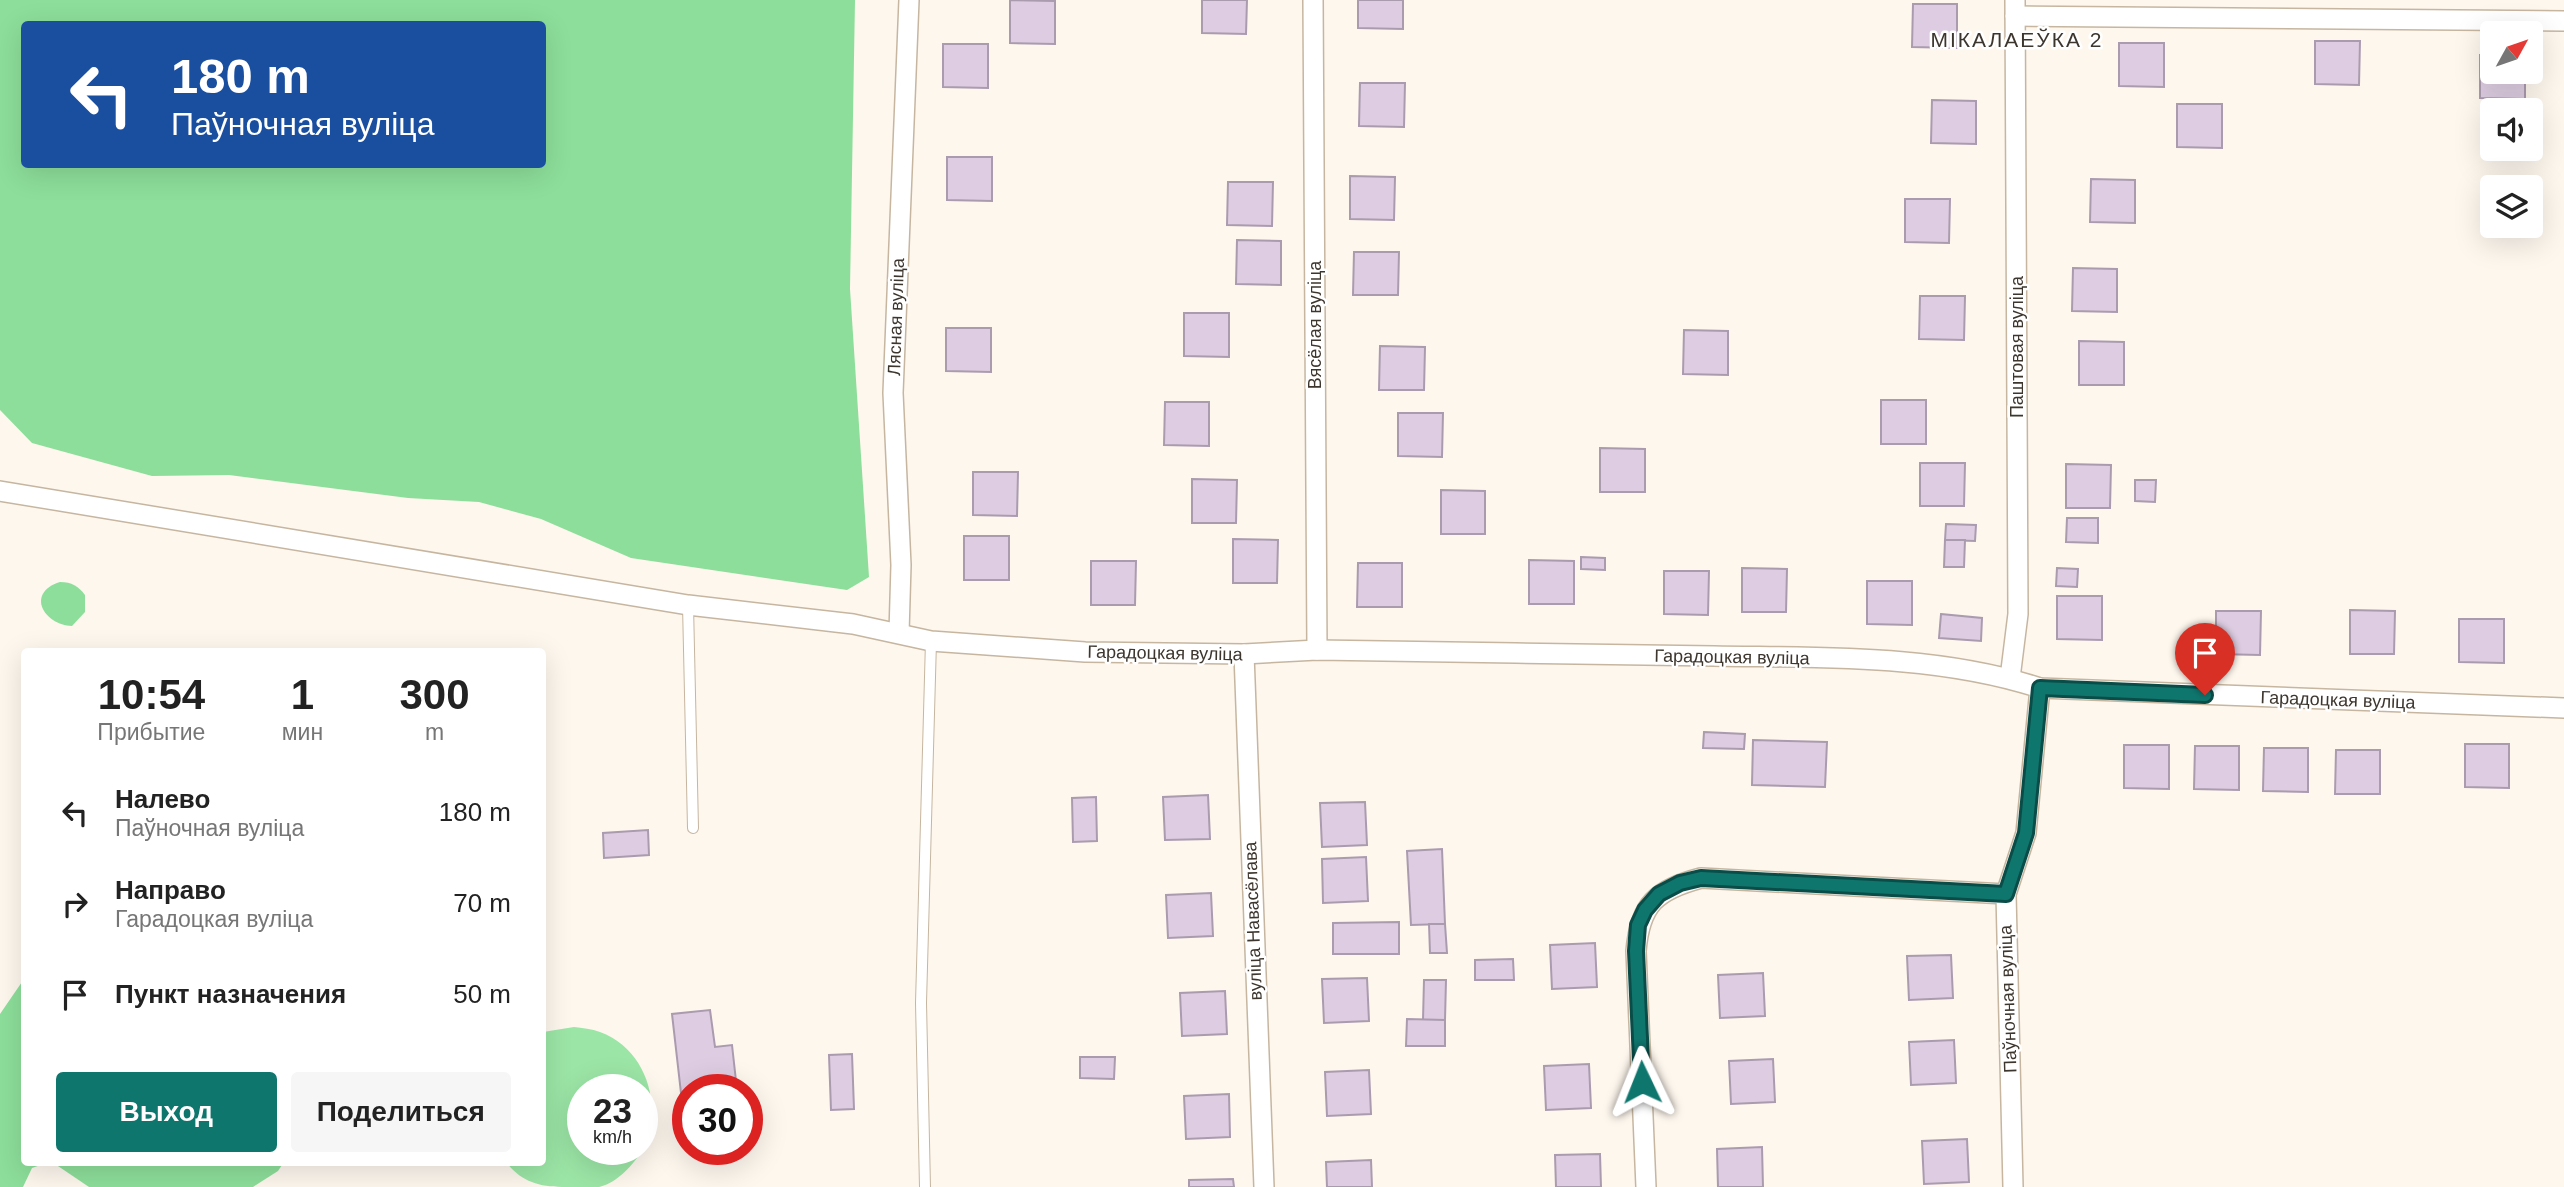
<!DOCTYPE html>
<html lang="ru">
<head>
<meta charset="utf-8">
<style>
	:root { --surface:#fff; --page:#f6f6f6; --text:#222; --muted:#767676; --accent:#0f766e }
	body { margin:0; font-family:Helvetica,sans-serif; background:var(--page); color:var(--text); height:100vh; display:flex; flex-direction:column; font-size:26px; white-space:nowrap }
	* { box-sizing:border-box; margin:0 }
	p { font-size:23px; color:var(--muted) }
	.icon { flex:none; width:38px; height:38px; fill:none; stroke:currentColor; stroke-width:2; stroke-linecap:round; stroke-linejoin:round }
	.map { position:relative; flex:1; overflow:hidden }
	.drawer { position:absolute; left:21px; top:648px; width:525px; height:518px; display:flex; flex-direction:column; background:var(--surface); border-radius:7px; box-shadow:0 7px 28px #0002 }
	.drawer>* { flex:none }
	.banner { position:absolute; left:21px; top:21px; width:525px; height:147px; border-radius:7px; box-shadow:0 7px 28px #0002; background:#1a4fa0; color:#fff; overflow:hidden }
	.needle { width:46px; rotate:50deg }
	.tools { position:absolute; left:2480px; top:21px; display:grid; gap:14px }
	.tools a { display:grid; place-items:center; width:63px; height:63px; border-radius:7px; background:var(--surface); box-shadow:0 7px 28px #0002; font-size:35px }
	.speed { position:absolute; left:567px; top:1074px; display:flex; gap:14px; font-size:35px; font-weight:700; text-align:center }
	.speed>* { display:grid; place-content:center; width:91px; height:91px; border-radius:50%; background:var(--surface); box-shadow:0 7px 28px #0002; line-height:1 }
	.speed small { font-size:18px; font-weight:400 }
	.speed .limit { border:10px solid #d22; background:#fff; color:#111 }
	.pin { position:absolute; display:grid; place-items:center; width:60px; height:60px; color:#fff; margin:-72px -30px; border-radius:50% 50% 50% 0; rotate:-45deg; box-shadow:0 0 7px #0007 }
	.pin .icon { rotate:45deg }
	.me { position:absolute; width:77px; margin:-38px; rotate:358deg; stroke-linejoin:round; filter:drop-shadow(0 0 5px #0008) }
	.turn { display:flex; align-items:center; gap:24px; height:147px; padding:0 35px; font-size:32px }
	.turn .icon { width:91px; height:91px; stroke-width:2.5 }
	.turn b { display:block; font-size:49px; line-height:60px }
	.eta { display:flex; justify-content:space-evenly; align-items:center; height:119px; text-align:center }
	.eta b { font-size:42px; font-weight:700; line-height:49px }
	.cta { display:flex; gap:14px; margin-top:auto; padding:14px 35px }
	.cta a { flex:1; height:80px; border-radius:7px; background:var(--accent); color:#fff; font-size:28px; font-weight:700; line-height:80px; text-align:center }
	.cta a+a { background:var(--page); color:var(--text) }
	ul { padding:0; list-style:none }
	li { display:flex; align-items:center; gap:21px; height:91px; padding:0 35px }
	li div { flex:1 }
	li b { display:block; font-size:26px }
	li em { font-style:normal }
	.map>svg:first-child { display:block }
	.green { fill:#9be5a6; fill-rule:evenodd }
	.forest { fill:#8dde9a; fill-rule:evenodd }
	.building { fill:#decde2; stroke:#ab9baf; stroke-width:2 }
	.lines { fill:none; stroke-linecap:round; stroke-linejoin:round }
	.service-casing { stroke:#c6b6a0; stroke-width:12 }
	.minor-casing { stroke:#c6b6a0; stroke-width:22 }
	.service { stroke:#fff; stroke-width:10 }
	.minor { stroke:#fff; stroke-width:19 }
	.route-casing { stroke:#0a4d48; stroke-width:18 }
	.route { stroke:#0f766e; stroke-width:12 }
	.labels { text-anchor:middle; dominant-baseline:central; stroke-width:5; stroke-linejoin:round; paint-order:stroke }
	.street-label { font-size:18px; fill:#3d362e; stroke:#fff }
	.quarter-label { font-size:21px; letter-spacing:2px; fill:#3d362e; stroke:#fff }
</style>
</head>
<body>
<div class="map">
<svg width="2564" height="1187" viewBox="0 0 2564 1187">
	<rect width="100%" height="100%" fill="#fef7ee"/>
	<path class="green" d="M574,1027C582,1028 592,1029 600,1032C651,1051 666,1116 637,1158C629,1169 614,1184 599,1187C588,1187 574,1187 562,1187C539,1187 520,1181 506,1162H542L543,1032ZM583,1090H642V1150H583Z"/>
	<g class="forest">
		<path d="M0,0H855L850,289L869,577L847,590L631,558L541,519L479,502L408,498L229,475L152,476L32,443L0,410ZM24,24H542V164H24Z"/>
		<path d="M60,582C72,582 78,586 85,595V612L72,626C44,625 25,593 60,582Z"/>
		<path d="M24,979V1162H49L32,1168L23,1187H0V1014Z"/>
		<path d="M52,1162H284L278,1171L253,1187H89Z"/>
	</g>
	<g class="building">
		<path d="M1010,0L1055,1V44L1010,43Z"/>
		<path d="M1202,0H1247L1246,34L1202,33Z"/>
		<path d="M1358,0H1403V29L1358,28Z"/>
		<path d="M1913,4H1957V48L1912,47Z"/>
		<path d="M2315,41H2360L2359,85L2315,84Z"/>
		<path d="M2119,43H2164V87L2119,86Z"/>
		<path d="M943,44H988V88L943,87Z"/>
		<path d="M2480,55H2492V72H2525V99L2480,98Z"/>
		<path d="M1360,83H1405L1404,127L1359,126Z"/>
		<path d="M1932,100L1976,101V144L1931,143Z"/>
		<path d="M2177,104H2222V148L2177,147Z"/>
		<path d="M947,157H992V201L947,200Z"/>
		<path d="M1350,176L1395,177L1394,220L1350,219Z"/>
		<path d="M2091,179L2135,180V223L2090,222Z"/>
		<path d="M1228,182H1273L1272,226L1227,225Z"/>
		<path d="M1905,199H1950L1949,243L1905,242Z"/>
		<path d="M1237,240L1281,241V285L1236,284Z"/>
		<path d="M1354,252H1399L1398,295H1353Z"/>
		<path d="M2073,268L2117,269V312L2072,311Z"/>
		<path d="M1920,296H1965L1964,340L1919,339Z"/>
		<path d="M1184,313H1229V357L1184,356Z"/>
		<path d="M946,328H991V372L946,371Z"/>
		<path d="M1684,330L1728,331V375L1683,374Z"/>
		<path d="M2079,341L2124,342V385H2079Z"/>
		<path d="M1380,346L1425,347L1424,390H1379Z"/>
		<rect x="1881" y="400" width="45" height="44"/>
		<path d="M1165,402H1209V446L1164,445Z"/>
		<path d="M1398,413H1443L1442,457L1398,456Z"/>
		<path d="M1600,448L1645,449V492H1600Z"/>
		<path d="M1920,463H1965L1964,506H1920Z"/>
		<path d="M2066,464L2111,465L2110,508H2066Z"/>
		<path d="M973,472H1018L1017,516L973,515Z"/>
		<path d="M1192,479L1237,480L1236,523H1192Z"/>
		<path d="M2135,480H2156L2155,502L2135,501Z"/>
		<path d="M1441,490L1485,491V534H1441Z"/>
		<path d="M2067,518H2098V543L2066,542Z"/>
		<path d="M1946,524L1976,525L1975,541L1945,540Z"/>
		<rect x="964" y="536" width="45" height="44"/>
		<path d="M1233,539L1278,540L1277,583H1233Z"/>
		<path d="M1945,540H1965L1964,567H1944Z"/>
		<path d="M1581,557L1605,558V570L1581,569Z"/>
		<path d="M1529,560L1574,561V604H1529Z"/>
		<path d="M1091,561H1136L1135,605H1091Z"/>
		<path d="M1358,563H1402V607H1357Z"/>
		<path d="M1742,568L1787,569L1786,612H1742Z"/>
		<path d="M2057,568L2078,569L2077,587L2056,586Z"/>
		<path d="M1664,571H1709L1708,615L1664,614Z"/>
		<path d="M1867,581H1912V625L1867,624Z"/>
		<path d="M2057,596H2102V640L2057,639Z"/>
		<path d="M2350,610L2395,611L2394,654H2350Z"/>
		<path d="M2216,611H2261L2260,655L2216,654Z"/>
		<path d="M1941,614L1982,618L1981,641L1939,638Z"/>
		<path d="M2459,619H2504V663L2459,662Z"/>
		<path d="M1704,732L1745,734L1744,749L1703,748Z"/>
		<path d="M1753,740L1827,742L1825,787L1752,785Z"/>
		<path d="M2465,744H2509V788L2465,787Z"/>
		<path d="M2124,745H2169V789L2124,788Z"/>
		<path d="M2195,746H2239V790L2194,789Z"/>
		<path d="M2264,748H2308V792L2263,791Z"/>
		<path d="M2336,750H2380V794H2335Z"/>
		<path d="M1208,795L1210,839L1165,840L1163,797Z"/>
		<path d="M1096,797L1097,841L1073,842L1072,798Z"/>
		<path d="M1365,802L1367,845L1322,847L1320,803Z"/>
		<path d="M648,830L649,855L604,858L603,833Z"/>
		<path d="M1442,849L1445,924L1411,925L1407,851Z"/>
		<path d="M1366,857L1368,901L1323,903L1322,859Z"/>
		<path d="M1211,893L1213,936L1168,938L1166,895Z"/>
		<path d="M1399,922V954H1333V923Z"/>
		<path d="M1429,924H1445L1447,953H1430Z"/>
		<path d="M1595,943L1597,987L1552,989L1550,945Z"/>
		<path d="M1951,955L1953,998L1909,1000L1907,956Z"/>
		<path d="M1513,959L1514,980H1475V960Z"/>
		<path d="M1763,973L1765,1016L1720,1018L1718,975Z"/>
		<path d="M1367,978L1369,1021L1324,1023L1322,979Z"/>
		<path d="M1424,980H1446L1445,1020H1423Z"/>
		<path d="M1225,991L1227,1034L1182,1036L1180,993Z"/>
		<path d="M710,1010L715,1047L732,1045L737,1090H688V1127L685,1128L672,1014Z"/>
		<path d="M1407,1019L1445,1020V1046H1406Z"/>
		<path d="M1954,1040L1956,1083L1911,1085L1909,1042Z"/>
		<path d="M852,1054L854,1109L831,1110L829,1055Z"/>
		<path d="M1080,1057H1115L1114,1079L1080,1078Z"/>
		<path d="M1773,1059L1775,1102L1731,1104L1729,1061Z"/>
		<path d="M1589,1064L1591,1108L1546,1110L1544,1066Z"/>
		<path d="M1369,1070L1371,1114L1327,1116L1325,1072Z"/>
		<path d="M1229,1094L1230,1137L1186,1139L1184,1096Z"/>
		<path d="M1967,1139L1969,1182L1924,1184L1922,1141Z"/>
		<path d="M1762,1147L1763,1187H1718L1717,1149Z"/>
		<path d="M1600,1154L1601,1187H1556L1555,1155Z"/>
		<path d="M1371,1160L1372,1187H1327L1326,1162Z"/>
		<path d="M1233,1179L1234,1187H1189V1180Z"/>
	</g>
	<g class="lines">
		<defs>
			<g id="service">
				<path d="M688,605L693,828"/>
				<path d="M925,1187L921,1003L931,641"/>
			</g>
			<g id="minor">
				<path d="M1313,0L1317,650"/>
				<path d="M2015,16L2564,21"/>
				<path d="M0,491L688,605L853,624L931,641L1085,652L1244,654L1317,650C1449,652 1582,654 1714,656C1822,658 1936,654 2040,688L2564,708"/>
				<path d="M899,633L901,565L893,393L909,0"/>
				<path d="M1244,654L1264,1187"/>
				<path d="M2010,678L2018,614L2015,0"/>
				<path d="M1646,1187L1636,951C1640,904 1656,890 1701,878L2006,894"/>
				<path d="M2013,1187L2006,894L2026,833L2040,688"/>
			</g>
		</defs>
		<use href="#service" class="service-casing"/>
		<use href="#minor" class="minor-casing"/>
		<use href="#service" class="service"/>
		<use href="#minor" class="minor"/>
	</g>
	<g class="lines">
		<defs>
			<path id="route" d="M1642,1082L1636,951L1638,925L1645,910L1659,894L1680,883L1701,878L2006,894L2026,833L2040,688L2205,695"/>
		</defs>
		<use href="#route" class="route-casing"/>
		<use href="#route" class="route"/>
	</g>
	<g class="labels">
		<g class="street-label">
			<text transform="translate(896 317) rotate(-88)">Лясная вуліца</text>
			<text transform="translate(1315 325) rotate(-90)">Вясёлая вуліца</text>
			<text transform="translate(2017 347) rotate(-90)">Паштовая вуліца</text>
			<text transform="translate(1165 653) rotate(1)">Гарадоцкая вуліца</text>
			<text transform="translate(1732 657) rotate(1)">Гарадоцкая вуліца</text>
			<text transform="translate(2338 700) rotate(2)">Гарадоцкая вуліца</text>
			<text transform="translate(1253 921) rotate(-92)">вуліца Навасёлава</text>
			<text transform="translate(2008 999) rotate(-92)">Паўночная вуліца</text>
		</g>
		<g class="quarter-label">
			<text x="2017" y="39">МІКАЛАЕЎКА 2</text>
		</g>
	</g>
</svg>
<div class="tools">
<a><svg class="needle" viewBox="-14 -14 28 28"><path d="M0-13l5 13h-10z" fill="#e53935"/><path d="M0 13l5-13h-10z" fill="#767676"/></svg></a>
<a><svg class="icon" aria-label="sound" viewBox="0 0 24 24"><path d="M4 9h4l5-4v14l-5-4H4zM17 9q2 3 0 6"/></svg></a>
<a><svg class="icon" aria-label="layers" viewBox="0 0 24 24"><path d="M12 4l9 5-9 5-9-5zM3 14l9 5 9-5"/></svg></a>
</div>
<div class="speed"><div>23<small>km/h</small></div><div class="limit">30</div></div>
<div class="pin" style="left:2205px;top:695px;background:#d93025"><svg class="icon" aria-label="arrive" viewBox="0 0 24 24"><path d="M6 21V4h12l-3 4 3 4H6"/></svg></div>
<svg class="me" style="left:1642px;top:1082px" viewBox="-20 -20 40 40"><path d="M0-17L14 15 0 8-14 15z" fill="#0f766e" stroke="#fff" stroke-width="4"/></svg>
<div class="banner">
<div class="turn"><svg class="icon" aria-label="left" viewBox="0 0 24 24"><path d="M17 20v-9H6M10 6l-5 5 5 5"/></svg><div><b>180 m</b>Паўночная вуліца</div></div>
</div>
<section class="drawer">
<div class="eta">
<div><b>10:54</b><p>Прибытие</p></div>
<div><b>1</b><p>мин</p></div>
<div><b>300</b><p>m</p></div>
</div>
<ul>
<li><svg class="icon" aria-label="left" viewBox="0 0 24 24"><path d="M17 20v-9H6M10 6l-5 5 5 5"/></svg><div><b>Налево</b><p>Паўночная вуліца</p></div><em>180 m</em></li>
<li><svg class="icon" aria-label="right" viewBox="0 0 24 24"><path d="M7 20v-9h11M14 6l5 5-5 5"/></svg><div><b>Направо</b><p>Гарадоцкая вуліца</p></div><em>70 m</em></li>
<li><svg class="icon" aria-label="arrive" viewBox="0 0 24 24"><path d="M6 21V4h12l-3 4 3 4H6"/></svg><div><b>Пункт назначения</b></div><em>50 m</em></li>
</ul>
<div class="cta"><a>Выход</a><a>Поделиться</a></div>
</section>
</div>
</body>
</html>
